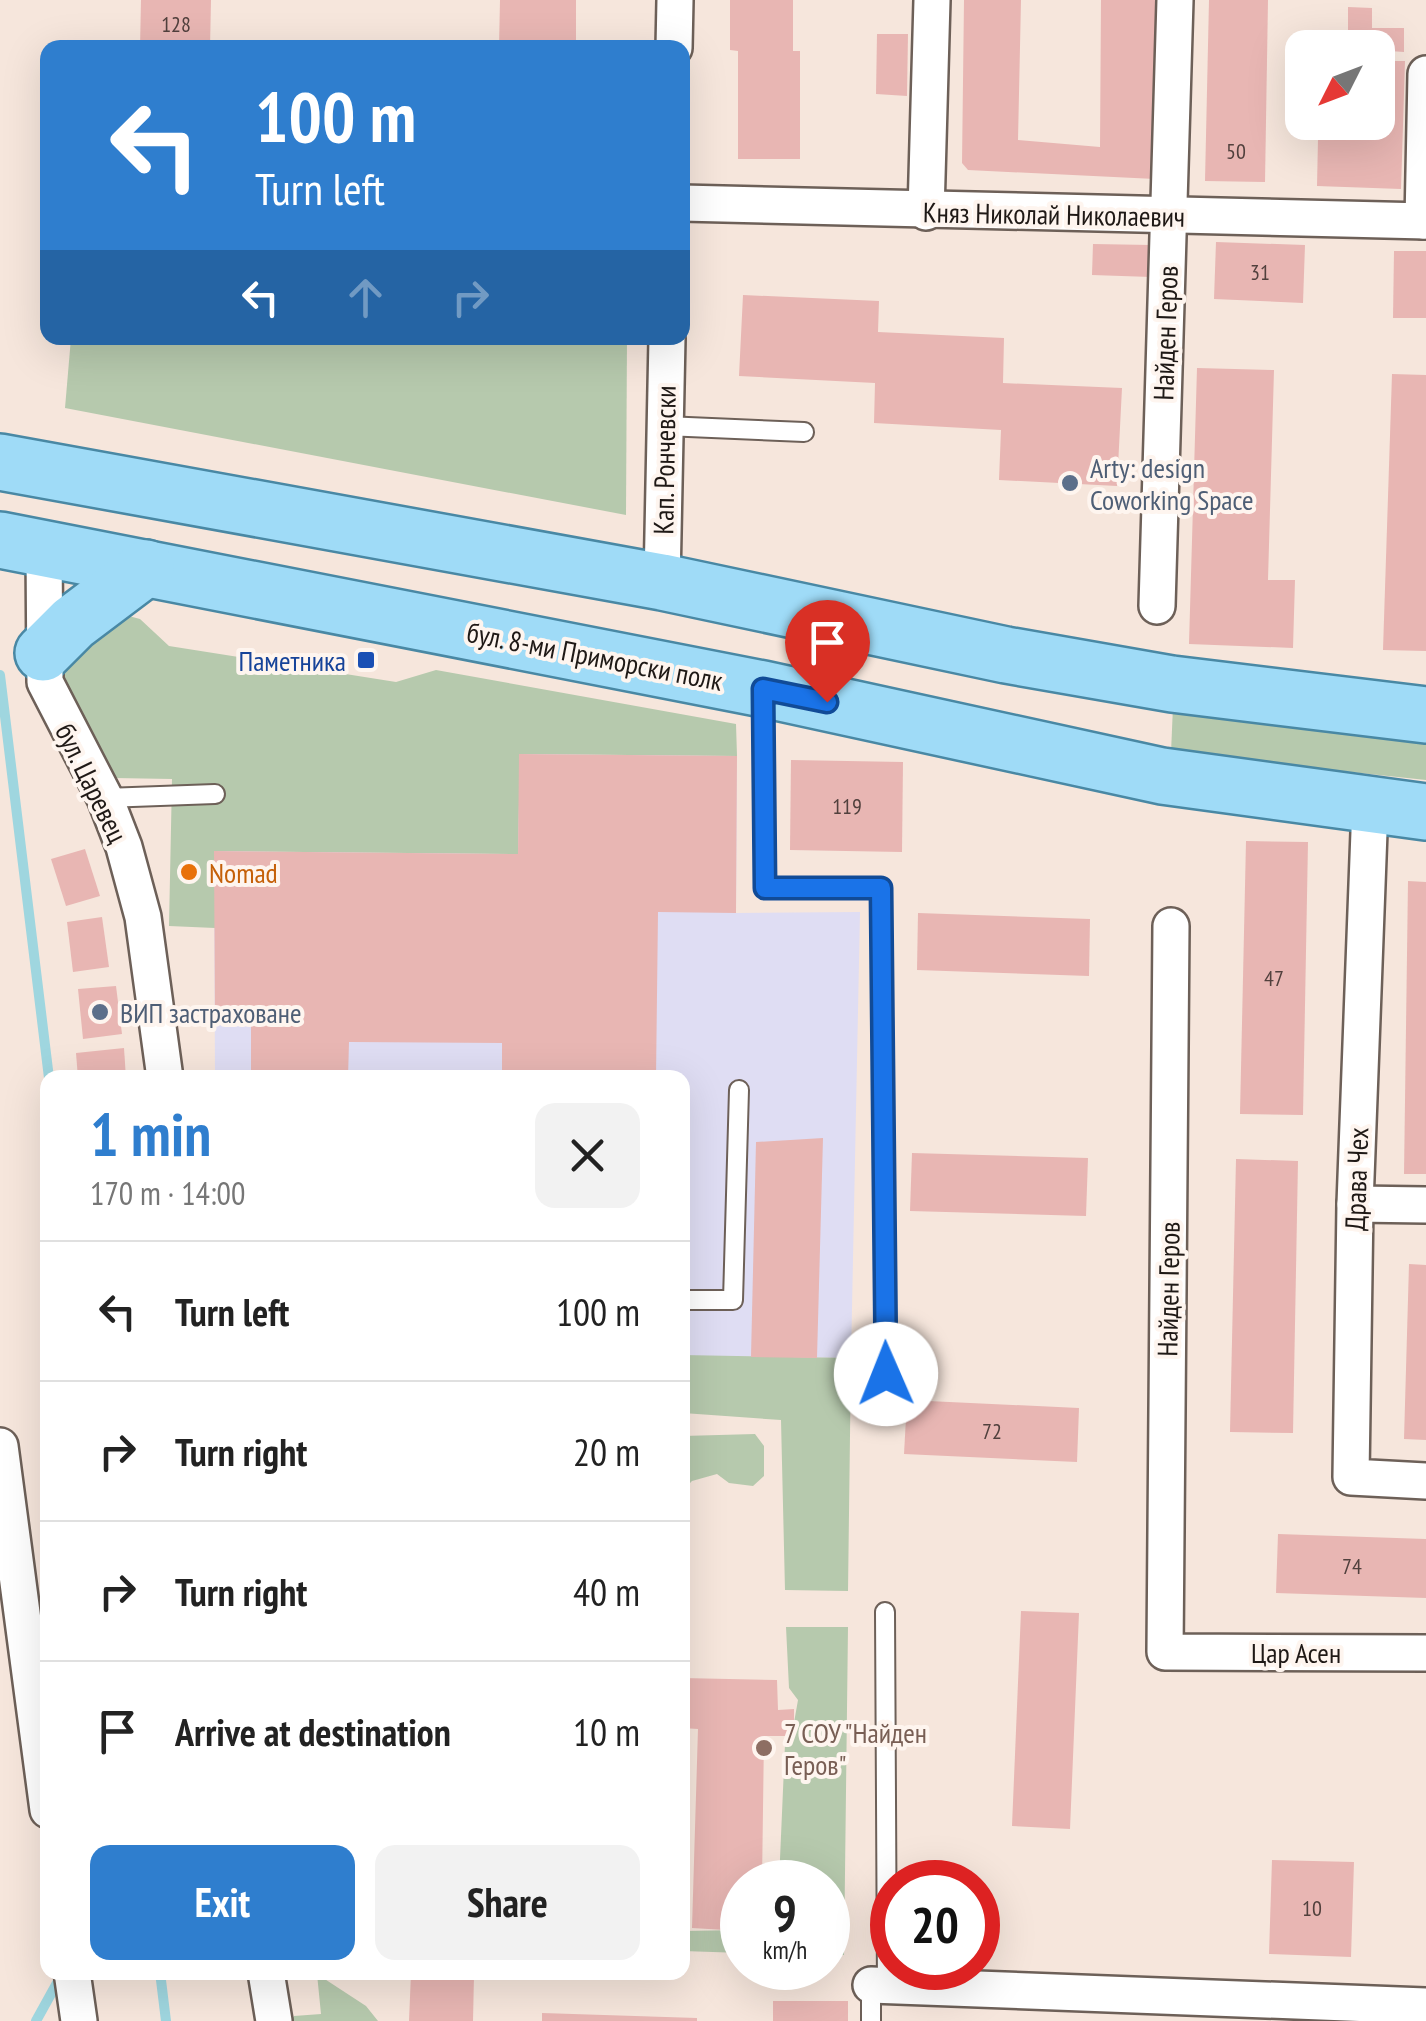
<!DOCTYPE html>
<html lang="en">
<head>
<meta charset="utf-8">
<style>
	:root { --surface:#fff; --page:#f2f2f2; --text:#222; --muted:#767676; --line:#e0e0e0; --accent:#2f7ece }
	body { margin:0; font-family:"PT Sans Narrow",sans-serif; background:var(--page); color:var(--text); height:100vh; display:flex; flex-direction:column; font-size:38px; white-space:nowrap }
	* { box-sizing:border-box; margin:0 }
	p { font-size:32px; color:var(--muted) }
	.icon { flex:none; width:55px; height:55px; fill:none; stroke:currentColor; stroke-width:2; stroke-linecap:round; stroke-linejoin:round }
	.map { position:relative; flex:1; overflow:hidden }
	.drawer { position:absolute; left:40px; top:1070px; width:650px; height:910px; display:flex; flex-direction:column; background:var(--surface); border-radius:20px; box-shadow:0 10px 40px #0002 }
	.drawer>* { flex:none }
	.hud { position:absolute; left:40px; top:40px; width:650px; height:305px; border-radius:20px; box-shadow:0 10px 40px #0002; background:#2f7ece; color:#fff; overflow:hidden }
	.needle { width:65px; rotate:228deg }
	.fabs { position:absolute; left:1285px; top:30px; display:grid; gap:20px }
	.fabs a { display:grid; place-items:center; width:110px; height:110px; border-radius:20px; background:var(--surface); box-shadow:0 10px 40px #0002; font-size:50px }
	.speed { position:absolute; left:720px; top:1860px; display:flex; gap:20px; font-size:50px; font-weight:700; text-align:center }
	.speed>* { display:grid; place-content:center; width:130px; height:130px; border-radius:50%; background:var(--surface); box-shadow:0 10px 40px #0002; line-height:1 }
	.speed small { font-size:25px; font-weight:400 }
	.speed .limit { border:15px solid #d22; background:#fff; color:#111 }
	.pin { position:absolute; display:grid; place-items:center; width:85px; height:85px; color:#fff; margin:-102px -42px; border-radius:50% 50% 50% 0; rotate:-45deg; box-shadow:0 0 10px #0007 }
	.pin .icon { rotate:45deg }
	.me { position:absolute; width:110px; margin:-55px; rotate:359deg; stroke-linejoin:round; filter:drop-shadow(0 0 8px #0008) }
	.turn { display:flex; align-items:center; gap:35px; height:210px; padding:0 50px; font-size:45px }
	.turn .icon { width:130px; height:130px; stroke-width:2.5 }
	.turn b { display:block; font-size:70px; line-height:85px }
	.lanes { display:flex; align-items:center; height:95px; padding:0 50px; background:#0003; justify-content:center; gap:50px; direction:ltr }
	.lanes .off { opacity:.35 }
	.round { display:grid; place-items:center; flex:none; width:105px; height:105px; border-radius:20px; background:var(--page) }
	.overview { display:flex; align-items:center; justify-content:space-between; height:170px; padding:0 50px }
	h1 { font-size:60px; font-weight:800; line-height:75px; color:var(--accent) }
	.action { display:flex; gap:20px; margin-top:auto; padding:20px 50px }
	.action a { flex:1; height:115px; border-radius:20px; background:var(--accent); color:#fff; font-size:40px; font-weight:800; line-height:115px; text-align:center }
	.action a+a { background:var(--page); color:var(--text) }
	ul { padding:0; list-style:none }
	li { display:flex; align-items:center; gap:30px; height:140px; padding:0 50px; border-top:2px solid var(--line) }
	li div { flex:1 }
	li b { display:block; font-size:38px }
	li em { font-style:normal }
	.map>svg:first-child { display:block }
	.industrial { fill:#dfddf3 }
	.green { fill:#b6c9ad }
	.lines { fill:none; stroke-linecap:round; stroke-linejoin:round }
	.stream { stroke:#9fd6df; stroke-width:10 }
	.building { fill:#e8b6b3 }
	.service-casing { stroke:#6d6058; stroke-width:22 }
	.minor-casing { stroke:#6d6058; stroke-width:40 }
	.primary-casing { stroke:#4988a4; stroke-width:60 }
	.service { stroke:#fff; stroke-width:18 }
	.minor { stroke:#fff; stroke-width:35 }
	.primary { stroke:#9fdbf7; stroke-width:55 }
	.route-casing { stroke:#114b97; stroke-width:25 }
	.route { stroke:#1a73e8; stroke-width:18 }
	.service-dot { fill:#5c6f8a; stroke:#fef5ef; stroke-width:4 }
	.transit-dot { fill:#1a4fb4; stroke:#fef5ef; stroke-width:4 }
	.food-dot { fill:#e8710a; stroke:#fef5ef; stroke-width:4 }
	.education-dot { fill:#8d6e63; stroke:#fef5ef; stroke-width:4 }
	.labels { text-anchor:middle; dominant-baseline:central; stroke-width:8; stroke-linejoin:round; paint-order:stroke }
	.number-label { font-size:22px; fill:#51403d }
	.street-label { font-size:28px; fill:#1f1916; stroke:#fef5ef }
	.service-label { font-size:28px; fill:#4e5e75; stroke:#fef5ef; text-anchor:start }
	.transit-label { font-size:28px; fill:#164399; stroke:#fef5ef; text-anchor:end }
	.food-label { font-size:28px; fill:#c56008; stroke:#fef5ef; text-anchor:start }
	.education-label { font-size:28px; fill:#785e54; stroke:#fef5ef; text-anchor:start }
</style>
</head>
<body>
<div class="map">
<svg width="1426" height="2021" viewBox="0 0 1426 2021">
	<rect width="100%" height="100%" fill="#f6e6dc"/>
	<path class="industrial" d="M519,754L737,756L736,913L860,912L851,1358L683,1356L682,1078L215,1077L214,851L518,854Z"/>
	<g class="green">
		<path d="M71,338H627L626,515L65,408Z"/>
		<path d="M42,593L140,619L169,646L396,682L436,670L736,724L737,756L520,754L518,854L215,851V928L169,926L172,779L114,778L80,754Z"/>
		<path d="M1173,706L1426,734V780L1171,753Z"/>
		<path d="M682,1355L851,1358L848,1591L785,1590L781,1420L683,1413Z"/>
		<path d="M755,1434L764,1446V1476L753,1486L729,1483L717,1474L692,1481L683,1490V1436Z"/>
		<path d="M786,1627H848L844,1955L828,1954V1882H779L785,1744L792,1734L798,1700L789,1688Z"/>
		<path d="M742,1930V1953L683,1951V1931Z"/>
		<path d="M317,1974L366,2006L378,2021H290L294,2016L321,2014Z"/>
	</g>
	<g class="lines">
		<g class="stream">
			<path d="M0,675L49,1078"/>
			<path d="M160,1972L166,2021"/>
			<path d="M36,2021L62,1974"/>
		</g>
	</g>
	<g class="building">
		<path d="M141,0H211L210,48H140Z"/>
		<path d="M500,0H576V48H499Z"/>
		<path d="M730,0H793V51H800V159H738V51L730,50Z"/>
		<path d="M964,0H1021L1018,140L1100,147L1101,0H1159L1155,179L968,170L962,163Z"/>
		<path d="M1209,0H1268L1265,182L1205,181Z"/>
		<path d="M1348,7L1372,8V28H1404V52L1348,48Z"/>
		<path d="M877,34H908L907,96L876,94Z"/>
		<path d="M1378,61H1405L1401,189L1317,186L1318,139L1345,140V122H1378Z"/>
		<path d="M1216,242L1305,245L1303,303L1214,299Z"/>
		<path d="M1093,244L1151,245V277L1092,275Z"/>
		<path d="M1394,251H1426V318H1393Z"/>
		<path d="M743,295L879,301L878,332L1004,338L1003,383L1122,388L1117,486L999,480L1001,430L874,423L875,383L739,376Z"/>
		<path d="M1197,368L1274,370L1268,580H1295L1293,648L1189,644Z"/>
		<path d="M1392,374L1426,375V651L1383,650Z"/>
		<path d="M519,754L737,756L736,913L658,912L656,1078H502V1043L349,1042L348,1078H251V1025H215L214,851L518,854Z"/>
		<path d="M791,760L903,762L902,852L790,850Z"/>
		<path d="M1246,841L1308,842L1303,1115L1240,1114Z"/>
		<path d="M85,849L100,896L66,906L51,859Z"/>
		<path d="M1408,881L1426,882V1174H1404Z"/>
		<path d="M918,913L1090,919L1089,976L917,970Z"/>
		<path d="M102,917L109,967L73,972L67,922Z"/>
		<path d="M116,986L122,1034L83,1039L78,989Z"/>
		<path d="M124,1048L126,1078H78L76,1053Z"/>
		<path d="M823,1138L817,1358L751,1357L756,1142Z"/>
		<path d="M912,1153L1088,1158L1086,1216L910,1211Z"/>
		<path d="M1236,1159L1298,1161L1293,1433L1230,1432Z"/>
		<path d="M1409,1264L1426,1265V1440L1404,1439Z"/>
		<path d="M907,1400L1079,1408L1077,1462L904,1454Z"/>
		<path d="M1278,1534L1426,1539V1598L1276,1593Z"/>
		<path d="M1021,1611L1079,1613L1070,1829L1012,1826Z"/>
		<path d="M682,1678L777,1680L778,1710L794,1709V1736H764L762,1882H742V1931L692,1928L698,1729L682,1728Z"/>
		<path d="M1272,1860L1354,1862L1351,1957L1269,1954Z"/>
		<path d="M411,1973L474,1975L473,2021H409Z"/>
		<rect x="773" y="2001" width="75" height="20"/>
		<path d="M542,2013L697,2018V2021H542Z"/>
	</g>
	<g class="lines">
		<defs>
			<g id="service">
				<path d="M665,426L804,432"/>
				<path d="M763,694L765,889L881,888L886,1374"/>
				<path d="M105,798L215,794"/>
				<path d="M682,1300H733L739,1090"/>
				<path d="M885,1612L887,1988"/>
				<path d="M871,2021V1985"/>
			</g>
			<g id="minor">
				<path d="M674,48L675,0"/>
				<path d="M682,203L1426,221"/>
				<path d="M926,212L932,0"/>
				<path d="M1423,221L1426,74"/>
				<path d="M44,548L45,682L105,798L124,847L143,917L165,1078"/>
				<path d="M662,582L667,338"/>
				<path d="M1157,606L1175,0"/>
				<path d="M1370,805L1355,1204L1351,1477L1426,1481"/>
				<path d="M1171,926L1165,1652L1426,1653"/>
				<path d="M1355,1204L1426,1205"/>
				<path d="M0,1446L48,1810"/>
				<path d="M72,1972L79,2021"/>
				<path d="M266,1972L274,2021"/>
				<path d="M871,1985L1426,2006"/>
			</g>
			<g id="primary">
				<path d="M0,462L662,582L1006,655L1172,684L1426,715"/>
				<path d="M0,540L763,689L1162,776L1426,812"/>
				<path d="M43,653L73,623L146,568"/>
			</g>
		</defs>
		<use href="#service" class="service-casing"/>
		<use href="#minor" class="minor-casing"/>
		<use href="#primary" class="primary-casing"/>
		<use href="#service" class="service"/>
		<use href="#minor" class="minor"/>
		<use href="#primary" class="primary"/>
	</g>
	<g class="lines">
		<defs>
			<path id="route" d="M827,702L763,689L765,888H881L886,1374"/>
		</defs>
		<use href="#route" class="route-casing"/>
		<use href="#route" class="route"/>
	</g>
	<g class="service-dot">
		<circle cx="1070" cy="483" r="10"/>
		<circle cx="100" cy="1012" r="10"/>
	</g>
	<rect class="transit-dot" x="356" y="650" width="20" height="20" rx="5"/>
	<circle class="food-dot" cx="189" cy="872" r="10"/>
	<circle class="education-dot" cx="764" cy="1748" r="10"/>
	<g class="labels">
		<g class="number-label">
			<text x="176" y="24">128</text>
			<text x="1236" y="151">50</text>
			<text x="1260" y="272">31</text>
			<text x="847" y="806">119</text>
			<text x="1274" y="978">47</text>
			<text x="992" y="1431">72</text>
			<text x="1352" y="1566">74</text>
			<text x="1312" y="1908">10</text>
		</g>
		<g class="street-label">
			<text transform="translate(1054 214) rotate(1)">Княз Николай Николаевич</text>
			<text transform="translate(1165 333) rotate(-88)">Найден Геров</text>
			<text transform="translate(664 460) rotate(-89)">Кап. Рончевски</text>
			<text transform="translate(595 656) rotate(11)">бул. 8-ми Приморски полк</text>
			<text transform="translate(92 783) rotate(64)">бул. Царевец</text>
			<text transform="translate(1356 1179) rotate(-88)">Драва Чех</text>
			<text transform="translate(1168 1289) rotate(-89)">Найден Геров</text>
			<text x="1296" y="1652">Цар Асен</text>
		</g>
		<g class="service-label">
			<text x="1090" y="467">Arty: design<tspan x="1090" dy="32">Coworking Space</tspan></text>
			<text x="120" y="1012">ВИП застраховане</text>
		</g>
		<g class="transit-label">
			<text x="346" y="660">Паметника</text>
		</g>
		<g class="food-label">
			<text x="209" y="872">Nomad</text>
		</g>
		<g class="education-label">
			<text x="784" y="1732">7 СОУ "Найден<tspan x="784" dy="32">Геров"</tspan></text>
		</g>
	</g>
</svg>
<div class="fabs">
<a><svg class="needle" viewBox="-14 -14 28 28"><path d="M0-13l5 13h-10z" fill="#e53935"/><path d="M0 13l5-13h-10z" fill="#767676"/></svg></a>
</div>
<div class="speed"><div>9<small>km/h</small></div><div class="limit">20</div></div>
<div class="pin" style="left:827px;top:702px;background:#d93025"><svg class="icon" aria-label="arrive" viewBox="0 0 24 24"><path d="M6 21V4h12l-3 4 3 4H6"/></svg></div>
<svg class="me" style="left:886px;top:1374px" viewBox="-20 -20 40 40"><circle r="19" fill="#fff"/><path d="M0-13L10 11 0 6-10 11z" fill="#1a73e8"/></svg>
<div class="hud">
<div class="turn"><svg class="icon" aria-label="left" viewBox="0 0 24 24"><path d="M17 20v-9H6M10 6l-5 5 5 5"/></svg><div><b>100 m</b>Turn left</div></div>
<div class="lanes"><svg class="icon" aria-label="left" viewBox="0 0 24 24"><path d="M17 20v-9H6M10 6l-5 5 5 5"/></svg><svg class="icon off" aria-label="ahead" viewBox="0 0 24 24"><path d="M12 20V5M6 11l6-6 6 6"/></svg><svg class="icon off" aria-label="right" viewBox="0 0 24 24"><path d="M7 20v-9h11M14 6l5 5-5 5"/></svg></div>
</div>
<section class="drawer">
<div class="overview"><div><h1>1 min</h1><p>170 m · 14:00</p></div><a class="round"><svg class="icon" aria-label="close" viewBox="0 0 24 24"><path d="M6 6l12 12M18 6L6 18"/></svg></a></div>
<ul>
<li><svg class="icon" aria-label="left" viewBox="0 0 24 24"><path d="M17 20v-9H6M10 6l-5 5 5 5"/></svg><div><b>Turn left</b></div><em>100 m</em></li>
<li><svg class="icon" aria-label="right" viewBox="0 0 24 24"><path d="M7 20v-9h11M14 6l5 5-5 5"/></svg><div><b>Turn right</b></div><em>20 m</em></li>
<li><svg class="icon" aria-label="right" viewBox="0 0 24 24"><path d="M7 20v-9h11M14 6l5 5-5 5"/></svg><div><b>Turn right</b></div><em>40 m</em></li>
<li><svg class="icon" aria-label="arrive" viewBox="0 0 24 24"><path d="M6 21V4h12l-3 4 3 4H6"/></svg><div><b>Arrive at destination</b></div><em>10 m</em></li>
</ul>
<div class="action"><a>Exit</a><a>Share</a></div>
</section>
</div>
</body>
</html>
